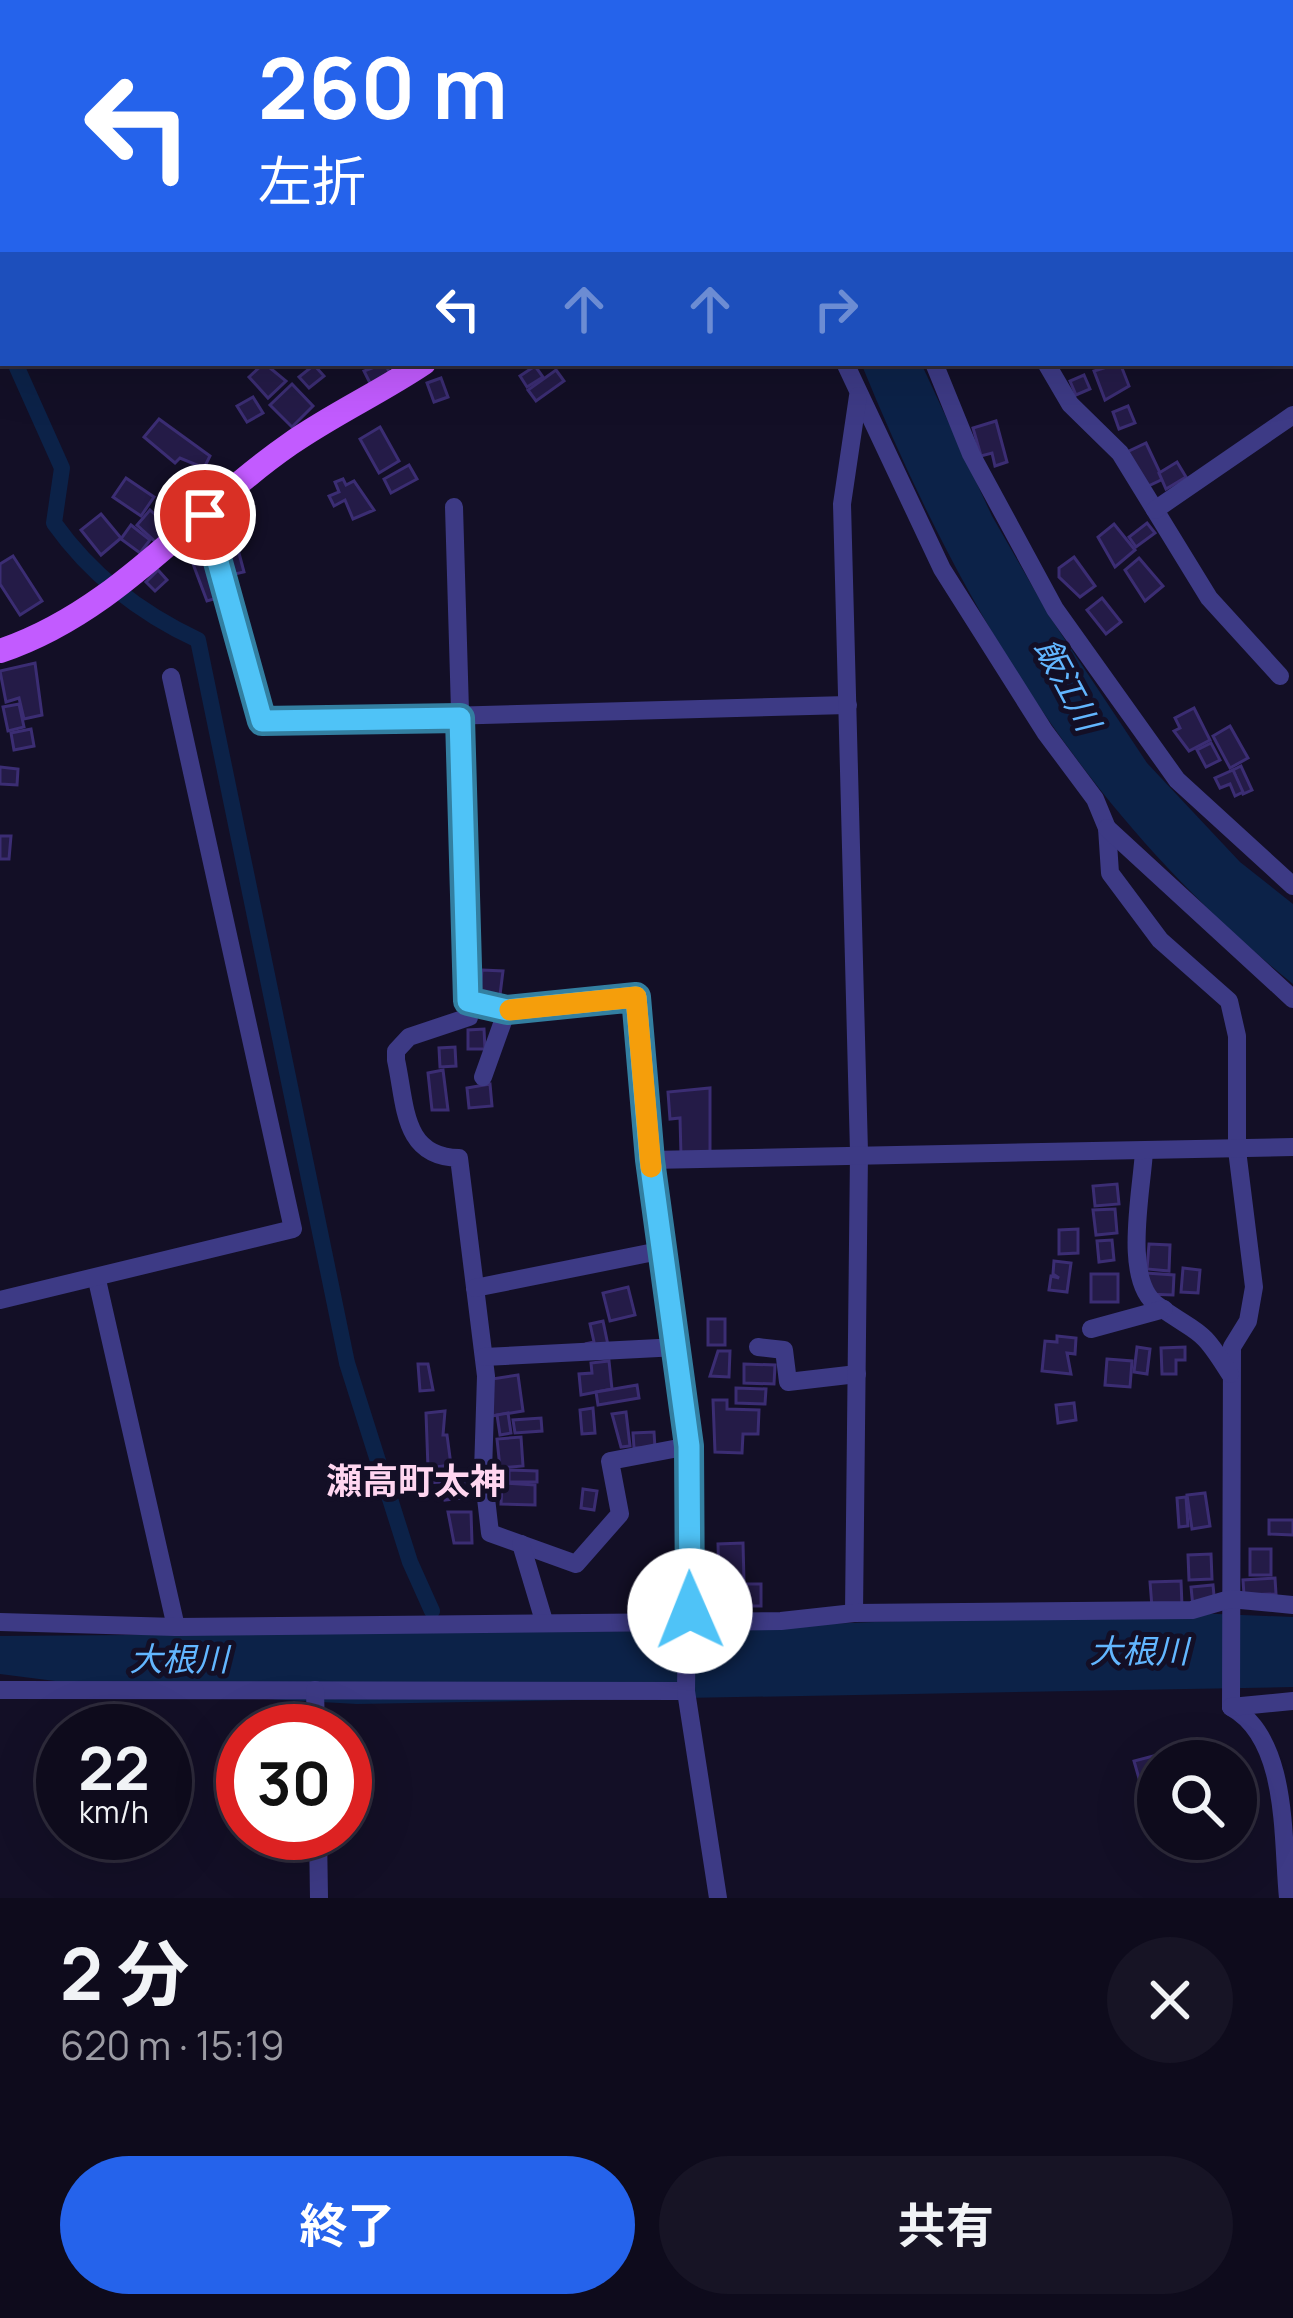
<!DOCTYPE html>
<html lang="ja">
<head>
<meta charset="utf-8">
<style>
	:root { --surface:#0e0b1c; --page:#171425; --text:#f1f3f6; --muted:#9b9ba3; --line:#2e2b3b; --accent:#2563eb }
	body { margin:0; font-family:Manrope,"Noto Sans JP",sans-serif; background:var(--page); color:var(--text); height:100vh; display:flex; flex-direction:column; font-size:45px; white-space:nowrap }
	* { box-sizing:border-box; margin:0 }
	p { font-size:39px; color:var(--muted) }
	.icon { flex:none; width:66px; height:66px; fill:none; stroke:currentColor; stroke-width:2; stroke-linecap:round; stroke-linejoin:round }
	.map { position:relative; height:1898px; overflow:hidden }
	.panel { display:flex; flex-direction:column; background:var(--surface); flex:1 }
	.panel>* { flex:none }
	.guide { position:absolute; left:0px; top:0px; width:1293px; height:366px; box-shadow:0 12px 48px #0002,0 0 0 3px var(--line); background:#2563eb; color:#fff; overflow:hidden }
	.fabs { position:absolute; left:1137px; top:1740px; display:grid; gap:24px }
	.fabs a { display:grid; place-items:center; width:120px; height:120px; border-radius:50%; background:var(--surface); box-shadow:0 12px 48px #0002,0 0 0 3px var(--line); font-size:60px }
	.speed { position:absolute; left:36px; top:1704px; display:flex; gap:24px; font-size:60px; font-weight:700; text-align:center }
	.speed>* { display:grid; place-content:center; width:156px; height:156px; border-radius:50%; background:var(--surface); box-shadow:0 12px 48px #0002,0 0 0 3px var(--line); line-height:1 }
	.speed small { font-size:30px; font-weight:400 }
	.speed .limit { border:18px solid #d22; background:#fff; color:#111 }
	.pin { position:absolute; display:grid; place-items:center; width:102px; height:102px; color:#fff; margin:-51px; border:6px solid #fff; border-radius:50%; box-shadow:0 3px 12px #0007 }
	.me { position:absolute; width:132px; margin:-66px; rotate:359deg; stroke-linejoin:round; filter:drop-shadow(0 0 9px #0008) }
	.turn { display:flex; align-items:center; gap:42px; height:252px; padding:0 60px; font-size:54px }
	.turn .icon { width:156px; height:156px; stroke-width:2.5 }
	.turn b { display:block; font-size:84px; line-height:102px }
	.lanes { display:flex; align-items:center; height:114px; padding:0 60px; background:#0003; justify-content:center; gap:60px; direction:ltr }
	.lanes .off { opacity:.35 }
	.round { display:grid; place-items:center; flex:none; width:126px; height:126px; border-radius:63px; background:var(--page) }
	.overview { display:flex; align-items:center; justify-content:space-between; height:204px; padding:0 60px }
	h1 { font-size:72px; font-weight:700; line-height:90px }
	.primary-button { display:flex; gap:24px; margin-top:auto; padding:24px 60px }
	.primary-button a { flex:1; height:138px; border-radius:72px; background:var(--accent); color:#fff; font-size:48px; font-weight:700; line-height:138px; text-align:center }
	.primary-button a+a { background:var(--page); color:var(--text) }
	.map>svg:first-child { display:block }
	.water { fill:#0c2248 }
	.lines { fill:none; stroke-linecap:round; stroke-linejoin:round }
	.canal { stroke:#0c2248; stroke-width:16 }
	.building { fill:#241b47; stroke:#3b2d73; stroke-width:3 }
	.minor { stroke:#3d3a85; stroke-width:18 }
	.major { stroke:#c25bff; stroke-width:24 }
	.route-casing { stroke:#337fa1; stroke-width:30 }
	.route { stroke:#4fc3f7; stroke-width:21 }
	.slow { stroke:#f59e0b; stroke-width:21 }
	.labels { text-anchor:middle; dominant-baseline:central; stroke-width:10; stroke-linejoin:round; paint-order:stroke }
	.water-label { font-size:33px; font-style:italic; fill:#62b6ff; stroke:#130f26 }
	.quarter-label { font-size:36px; font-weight:bold; fill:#ffd6f0; stroke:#130f26 }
</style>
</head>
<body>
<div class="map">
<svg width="1293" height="1898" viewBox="0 0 1293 1898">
	<rect width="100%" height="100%" fill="#130f26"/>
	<g class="water">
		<path d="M861,363H921L992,516L1050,617L1147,763L1240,862L1293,904V984C1086,817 960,607 861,363Z"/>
		<path d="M1145,1611L1293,1617V1687L357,1704L141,1692L0,1674V1636L652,1631Z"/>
	</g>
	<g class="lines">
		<g class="canal">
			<path d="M0,328L3,335"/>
			<path d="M15,363L62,468L54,523C91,575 140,613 198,640L347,1363L410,1562L432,1611"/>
		</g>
	</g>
	<g class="building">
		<path d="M264,363L286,381L268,398L249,377Z"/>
		<path d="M385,363L391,376L371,385L364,371Z"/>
		<path d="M1120,363L1129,386L1105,400L1094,371Z"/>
		<path d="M314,365L324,376L309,388L299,377Z"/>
		<path d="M535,366L543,377L527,387L520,376Z"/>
		<path d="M556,370L564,381L536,401L528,390Z"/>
		<path d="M1084,375L1090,389L1076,395L1070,381Z"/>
		<path d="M441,378L448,397L434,402L427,383Z"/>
		<path d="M292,384L313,406L292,427L270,405Z"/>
		<path d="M253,397L263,413L247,422L237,406Z"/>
		<path d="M1128,406L1135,423L1119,429L1113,412Z"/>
		<path d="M159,419L210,456L204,468L180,458L175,463L144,437Z"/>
		<path d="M996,421L1007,462L995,466L992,453L981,456L973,428Z"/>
		<path d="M380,427L399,461L379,473L360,439Z"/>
		<path d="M1146,443L1163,479L1142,489L1127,452Z"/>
		<path d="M1177,462L1186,477L1166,489L1159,473Z"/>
		<path d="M409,465L417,479L391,493L384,479Z"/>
		<path d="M126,478L154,497L141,516L113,497Z"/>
		<path d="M343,479L346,485L354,481L374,510L353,519L345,500L334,506L329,496L339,492L335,482Z"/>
		<path d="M168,497L187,511L174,528L155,514Z"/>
		<path d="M240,506L248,529L222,538L214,515Z"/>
		<path d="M150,510L171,529L158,544L137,525Z"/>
		<path d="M101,514L121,538L101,555L81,530Z"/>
		<path d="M1147,523L1155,533L1136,547L1129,537Z"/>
		<path d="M1114,524L1135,550L1115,567L1098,537Z"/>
		<path d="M131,525L150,540L140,553L121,539Z"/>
		<path d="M202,535L221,597L207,601L184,540Z"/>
		<path d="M236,542L244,572L226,576L219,546Z"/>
		<path d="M13,556L42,601L20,615L0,584V564Z"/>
		<path d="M1074,557L1095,586L1080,597L1059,577V568Z"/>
		<path d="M1139,558L1163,586L1145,601L1125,570Z"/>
		<path d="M158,570L167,580L155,591L146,582Z"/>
		<path d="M1102,598L1121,622L1106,634L1087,610Z"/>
		<path d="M35,663L42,715L24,719L19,698L6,702L0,671Z"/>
		<path d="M19,704L24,727L8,731L3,707Z"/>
		<path d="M1194,708L1210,740L1189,751L1174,731L1180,728L1175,718Z"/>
		<path d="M1230,726L1248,758L1230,768L1213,736Z"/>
		<path d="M31,729L34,746L14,750L11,733Z"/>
		<path d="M1211,743L1220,760L1206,767L1197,750Z"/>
		<path d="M1241,766L1252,790L1243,794L1233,770Z"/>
		<path d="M0,767L18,769L17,785L0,784Z"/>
		<path d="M1233,770L1243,792L1235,796L1230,784L1220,788L1215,778Z"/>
		<path d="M0,836H11L9,859H0Z"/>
		<path d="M482,970L503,971L500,995L480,994Z"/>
		<path d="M484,1029L485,1049H468V1030Z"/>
		<path d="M455,1047L456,1066L440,1067L439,1048Z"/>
		<path d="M443,1070L448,1110H432L428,1073Z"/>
		<path d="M490,1084L492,1106L469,1108L467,1088Z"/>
		<path d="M710,1088V1154L681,1155L680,1118L670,1119L668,1092Z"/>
		<path d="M1117,1184L1119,1204L1095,1206L1093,1186Z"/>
		<path d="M1115,1209L1117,1233L1096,1235L1093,1210Z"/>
		<path d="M1078,1229V1253L1059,1254V1230Z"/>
		<path d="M1112,1240L1114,1260L1099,1262L1097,1241Z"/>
		<path d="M1149,1244L1170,1245L1169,1271L1147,1269Z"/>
		<path d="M1054,1261L1071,1263L1067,1292L1049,1290L1051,1276L1059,1278L1053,1274Z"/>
		<path d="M1183,1268L1200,1270L1198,1293L1181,1292Z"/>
		<path d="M1146,1273L1174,1275L1173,1295L1145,1294Z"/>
		<rect x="1091" y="1274" width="27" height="28"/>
		<path d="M628,1287L635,1315L610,1321L603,1293Z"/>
		<rect x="708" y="1319" width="17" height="26"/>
		<path d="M603,1321L609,1350L585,1344L594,1342L590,1324Z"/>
		<path d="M1057,1336L1076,1338L1075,1354L1067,1353L1071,1374L1042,1371L1045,1341L1057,1342Z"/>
		<path d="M1137,1347L1150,1349L1147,1374L1134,1372Z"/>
		<path d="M1185,1347V1360H1176V1374H1162L1161,1348Z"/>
		<path d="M718,1351H730L729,1377L710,1376Z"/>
		<path d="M1107,1359L1132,1361L1130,1387L1105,1385Z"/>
		<path d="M609,1361L612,1389L581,1395L579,1374L592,1373L591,1363Z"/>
		<path d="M418,1364H428L433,1390L420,1391Z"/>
		<path d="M744,1364L775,1365L774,1384L744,1383Z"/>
		<path d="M518,1375L523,1411L492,1416V1379Z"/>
		<path d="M637,1385L639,1398L598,1405L596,1392Z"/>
		<path d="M736,1388L766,1389L765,1404L736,1403Z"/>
		<path d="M713,1400H727V1409L759,1410L758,1434H743L742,1453L715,1452Z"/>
		<path d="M1074,1403L1076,1420L1058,1423L1056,1405Z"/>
		<path d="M593,1408L595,1433L582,1434L580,1410Z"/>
		<path d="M445,1411L443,1435H447L451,1465L428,1468L426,1413Z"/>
		<path d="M626,1412L630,1446L621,1447L612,1414Z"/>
		<path d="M508,1413L511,1433L500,1435L497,1415Z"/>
		<path d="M541,1418L542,1431L515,1433L513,1420Z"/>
		<path d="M654,1432L655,1448H634L633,1433Z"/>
		<path d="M521,1437L523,1466L500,1468L497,1439Z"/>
		<path d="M453,1467L454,1481L428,1483L427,1470Z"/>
		<path d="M509,1470L537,1471V1482H509Z"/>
		<path d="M469,1479L471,1497L445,1500L443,1482Z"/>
		<path d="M502,1483L535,1485V1505L501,1504Z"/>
		<path d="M583,1489L597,1491L594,1510L581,1508Z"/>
		<path d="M1205,1493L1210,1526L1192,1529L1187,1495Z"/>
		<path d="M1186,1497L1188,1526L1179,1527L1177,1498Z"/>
		<path d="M448,1512H471L472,1543H454Z"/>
		<path d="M1269,1520H1293V1535L1269,1534Z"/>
		<path d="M743,1543L744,1582H719L718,1544Z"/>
		<rect x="1250" y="1549" width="21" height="26"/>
		<path d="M1211,1554L1212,1579L1189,1580L1188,1555Z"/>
		<path d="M1275,1578L1276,1594L1244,1595L1243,1580Z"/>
		<path d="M1181,1581L1182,1606L1152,1607L1150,1582Z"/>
		<path d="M743,1584L744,1606H723V1585Z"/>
		<path d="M743,1584H761V1606H744Z"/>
		<path d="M1213,1585L1215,1606L1193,1607L1191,1587Z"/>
		<path d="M1226,1748L1229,1761H1203L1201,1752Z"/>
		<path d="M1161,1754L1158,1784L1142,1789L1134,1761Z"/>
		<path d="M1238,1781L1254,1815L1236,1825V1782Z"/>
	</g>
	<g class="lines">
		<g class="minor">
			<path d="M334,0L335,3"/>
			<path d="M694,0L695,3"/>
			<path d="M736,0V3"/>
			<path d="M833,0V3"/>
			<path d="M1161,0L1164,3"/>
			<path d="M1020,3L1025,0"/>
			<path d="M1290,36L1293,33"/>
			<path d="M1290,164L1293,169"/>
			<path d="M0,178L3,186"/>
			<path d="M0,282L3,281"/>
			<path d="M845,363L942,569L1045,732L1095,799L1107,828L1110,873L1160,940L1229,1001L1237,1036V1150L1254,1287L1248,1321L1232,1347L1231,1707"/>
			<path d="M934,363L971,454L1055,609L1177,780L1293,886"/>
			<path d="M1046,363L1070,404L1120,453L1209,598L1280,676"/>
			<path d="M454,507L469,1017L409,1037L396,1051V1060C406,1105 402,1157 459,1158L486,1376L483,1472L490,1533L576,1564L620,1514L610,1461L689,1446"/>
			<path d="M1155,510L1293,415"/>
			<path d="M205,515L262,721L848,705"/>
			<path d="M1107,828L1293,999"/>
			<path d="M468,1001L507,1010L636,997L650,1160"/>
			<path d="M483,1077L507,1010"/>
			<path d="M1144,1151C1142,1190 1122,1280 1157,1305C1200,1336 1199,1324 1230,1374"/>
			<path d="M97,1280L176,1627"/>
			<path d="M475,1288L664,1250"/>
			<path d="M0,1300L293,1229L171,677"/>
			<path d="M1091,1329L1164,1309"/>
			<path d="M758,1347L784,1350L788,1382L857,1374"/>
			<path d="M484,1357L678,1347"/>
			<path d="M521,1544L544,1621"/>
			<path d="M854,1613L859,1152L842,504L858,396"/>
			<path d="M0,1622L176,1627L781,1621L854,1613L1192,1610L1230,1599L1293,1605"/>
			<path d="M0,1690L686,1691"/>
			<path d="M315,1690L316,1731"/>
			<path d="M1231,1707C1289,1739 1282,1839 1288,1898"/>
			<path d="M1231,1707L1293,1701"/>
			<path d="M318,1833L319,1898"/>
			<path d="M718,1898L686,1691L689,1446L650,1160L1293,1147"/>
		</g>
		<g class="major">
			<path d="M986,3L991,0"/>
			<path d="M0,651C117,612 192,512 290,444C333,414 381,392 424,363"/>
		</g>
	</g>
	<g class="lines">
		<defs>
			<path id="route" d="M205,515L262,721L460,718L468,1001L507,1010L636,997L650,1160L689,1446L690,1611"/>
		</defs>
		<use href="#route" class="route-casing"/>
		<use href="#route" class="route"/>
		<path class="slow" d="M510,1010L636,997L651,1167"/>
	</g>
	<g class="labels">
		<g class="water-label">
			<text transform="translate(1068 684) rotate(62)">飯江川</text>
			<text x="1139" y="1650">大根川</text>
			<text x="179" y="1658">大根川</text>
		</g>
		<g class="quarter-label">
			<text x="416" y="1480">瀬高町太神</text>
		</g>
	</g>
</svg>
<div class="fabs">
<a><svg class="icon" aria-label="search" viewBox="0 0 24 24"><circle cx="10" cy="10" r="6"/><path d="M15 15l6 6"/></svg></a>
</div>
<div class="speed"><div>22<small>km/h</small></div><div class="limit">30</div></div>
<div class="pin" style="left:205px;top:515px;background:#d93025"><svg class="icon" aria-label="arrive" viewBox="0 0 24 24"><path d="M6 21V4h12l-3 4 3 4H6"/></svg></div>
<svg class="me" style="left:690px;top:1611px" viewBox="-20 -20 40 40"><circle r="19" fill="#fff"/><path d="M0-13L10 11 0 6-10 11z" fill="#4fc3f7"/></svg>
<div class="guide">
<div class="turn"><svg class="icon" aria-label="left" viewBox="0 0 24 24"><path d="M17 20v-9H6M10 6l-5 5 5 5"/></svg><div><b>260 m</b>左折</div></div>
<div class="lanes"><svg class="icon" aria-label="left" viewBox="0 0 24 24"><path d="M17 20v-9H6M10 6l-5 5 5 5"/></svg><svg class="icon off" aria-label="ahead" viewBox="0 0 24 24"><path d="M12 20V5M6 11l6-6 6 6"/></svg><svg class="icon off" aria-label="ahead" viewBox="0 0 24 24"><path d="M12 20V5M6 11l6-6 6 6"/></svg><svg class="icon off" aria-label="right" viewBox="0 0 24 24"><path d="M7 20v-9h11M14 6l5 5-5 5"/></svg></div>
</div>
</div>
<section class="panel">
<div class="overview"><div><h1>2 分</h1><p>620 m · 15:19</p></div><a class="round"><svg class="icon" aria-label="close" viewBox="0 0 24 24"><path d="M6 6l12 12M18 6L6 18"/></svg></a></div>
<div class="primary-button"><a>終了</a><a>共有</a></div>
</section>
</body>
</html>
